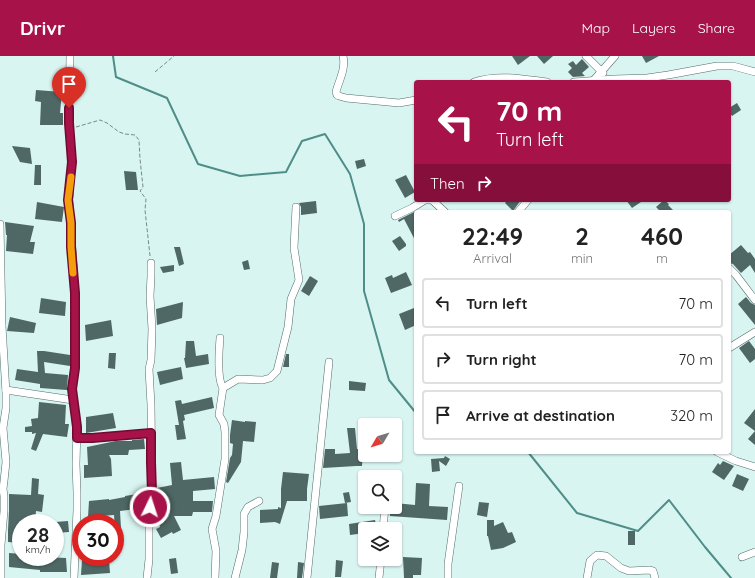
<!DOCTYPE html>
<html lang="en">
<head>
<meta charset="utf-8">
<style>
	:root { --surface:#fff; --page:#f6f6f6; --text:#222; --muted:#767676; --line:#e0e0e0; --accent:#a71249 }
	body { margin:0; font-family:Quicksand,sans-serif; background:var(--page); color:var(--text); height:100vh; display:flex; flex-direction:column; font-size:15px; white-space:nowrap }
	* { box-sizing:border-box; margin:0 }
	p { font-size:13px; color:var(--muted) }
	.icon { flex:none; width:22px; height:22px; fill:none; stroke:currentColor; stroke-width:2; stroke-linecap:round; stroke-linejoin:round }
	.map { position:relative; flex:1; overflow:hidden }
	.drawer { position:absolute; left:414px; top:154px; width:317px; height:244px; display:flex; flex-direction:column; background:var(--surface); border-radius:4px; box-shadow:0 1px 3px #0004 }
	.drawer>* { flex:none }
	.hud { position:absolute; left:414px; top:24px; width:317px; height:122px; border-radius:4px; box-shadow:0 1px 3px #0004; background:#a71249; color:#fff; overflow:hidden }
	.needle { width:26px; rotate:232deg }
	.fabs { position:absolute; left:358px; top:362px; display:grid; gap:8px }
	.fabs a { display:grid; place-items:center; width:44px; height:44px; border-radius:4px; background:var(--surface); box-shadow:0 1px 3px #0004; font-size:20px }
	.speed { position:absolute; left:12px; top:458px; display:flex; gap:8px; font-size:20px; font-weight:700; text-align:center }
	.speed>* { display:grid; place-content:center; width:52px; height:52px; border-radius:50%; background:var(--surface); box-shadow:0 1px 3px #0004; line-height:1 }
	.speed small { font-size:10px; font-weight:400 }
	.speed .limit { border:6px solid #d22; background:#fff; color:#111 }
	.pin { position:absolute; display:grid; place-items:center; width:34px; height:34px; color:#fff; margin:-41px -17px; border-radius:50% 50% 50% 0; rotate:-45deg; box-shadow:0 0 4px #0007 }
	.pin .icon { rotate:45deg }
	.me { position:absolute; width:44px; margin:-22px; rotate:4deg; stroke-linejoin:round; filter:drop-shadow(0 0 3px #0008) }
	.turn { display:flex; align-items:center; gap:14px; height:84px; padding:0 16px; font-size:18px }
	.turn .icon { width:52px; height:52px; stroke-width:2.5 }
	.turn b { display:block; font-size:28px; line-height:34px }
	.then { display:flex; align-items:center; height:38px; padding:0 16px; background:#0003; gap:8px; font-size:15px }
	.eta { display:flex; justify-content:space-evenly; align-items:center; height:68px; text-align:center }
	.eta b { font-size:24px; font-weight:700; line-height:28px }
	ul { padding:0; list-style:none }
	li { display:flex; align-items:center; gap:12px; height:50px; margin:0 8px 6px; padding:0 8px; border:2px solid var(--line); border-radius:4px }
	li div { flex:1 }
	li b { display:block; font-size:15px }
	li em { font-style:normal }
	header { display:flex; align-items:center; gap:24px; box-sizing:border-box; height:56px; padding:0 20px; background:var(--accent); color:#fff }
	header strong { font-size:19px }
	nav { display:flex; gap:22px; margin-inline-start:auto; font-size:14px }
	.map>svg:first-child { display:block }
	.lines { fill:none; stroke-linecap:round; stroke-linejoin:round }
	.stream { stroke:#4f8e88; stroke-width:2 }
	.building { fill:#4f6865 }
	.street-casing { stroke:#546d6a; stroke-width:8 }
	.path { stroke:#768a87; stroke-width:1; stroke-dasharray:4 2; stroke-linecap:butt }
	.street { stroke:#fff; stroke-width:7 }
	.route-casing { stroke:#6d0c2f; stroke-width:10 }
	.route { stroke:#a71249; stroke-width:7 }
	.slow { stroke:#f59e0b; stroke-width:7 }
</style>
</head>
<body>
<header>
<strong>Drivr</strong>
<nav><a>Map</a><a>Layers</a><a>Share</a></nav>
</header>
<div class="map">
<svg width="755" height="522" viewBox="0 0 755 522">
	<rect width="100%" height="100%" fill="#d8f5f1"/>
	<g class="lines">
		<g class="stream">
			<path d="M113,0L116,21L167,42L198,108L240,120L286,116L302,85L325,78L350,118L364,168V235L389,324L416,357"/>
			<path d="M528,396L577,457L638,475L669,444L705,491L731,522"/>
		</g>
	</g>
	<g class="building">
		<path d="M512,0H530L518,9Z"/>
		<path d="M537,0H553L544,8Z"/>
		<path d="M642,0H659L646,7Z"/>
		<path d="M582,3L589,11L582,17L585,20L573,21L568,16L572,12L568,8L573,5L576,9Z"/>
		<path d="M36,34L62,36L60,57H63V69H40L41,46L35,45Z"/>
		<path d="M737,47L741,54L732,60L729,56V52Z"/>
		<path d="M12,90L30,92L32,108L20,106Z"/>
		<path d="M364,103L366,110L357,113L355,105Z"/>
		<path d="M35,109H41V129H34Z"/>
		<path d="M124,115L136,116L138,134H126Z"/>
		<path d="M406,119L415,136L405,142L395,124Z"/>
		<path d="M508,144H521L513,155L505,147Z"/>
		<path d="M626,144H644L632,152Z"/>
		<path d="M664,144L669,148L668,149L675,156H661L656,151Z"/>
		<path d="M316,145L317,157L301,159V151L299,147Z"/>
		<path d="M37,146L64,151L62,166L35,163Z"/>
		<path d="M416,155V186L404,163L399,166L398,164Z"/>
		<path d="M5,166L34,170L30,186H35L33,198L6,195L7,179H6Z"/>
		<path d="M400,180L406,188V190L399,195L392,185Z"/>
		<path d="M741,189L748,197L750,196L755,203V217L750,209L741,217L733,208L729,207V199Z"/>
		<path d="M174,191H180L184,208L179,210Z"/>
		<path d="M248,204L250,213L244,214L242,206Z"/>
		<path d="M174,209V215L163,217L160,211Z"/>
		<path d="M406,216L412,229L391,237L385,222L392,219L393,222Z"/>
		<path d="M310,220L318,225L309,240L301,235Z"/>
		<path d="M746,241L751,247L755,249V269L738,248Z"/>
		<path d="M41,242L66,246L65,260L39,257Z"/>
		<path d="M183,246L182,262L157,269L156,253Z"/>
		<path d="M414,252L416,257V269L405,274L399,258Z"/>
		<path d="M10,261L36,267L34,277L7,275Z"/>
		<path d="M111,264L113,280L86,285L85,269Z"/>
		<path d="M186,285H194L196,300L208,298L209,308L186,312L184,302H185Z"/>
		<path d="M749,285L755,293V303L750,307L739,292Z"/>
		<path d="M37,295H44L70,299V310L44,306L45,317L68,319L67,334L40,332V328L15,324L17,313L38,316Z"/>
		<path d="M109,297H116L115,313L108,312Z"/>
		<path d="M286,298H289V311H283Z"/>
		<path d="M181,311L183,323L160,329L157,316Z"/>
		<path d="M349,325L366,327L365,335L349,334Z"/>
		<path d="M212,341L214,352L184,359L185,364L183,365L186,383L177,384L175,369H179L175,345L181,344L182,348Z"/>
		<path d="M39,346L66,349L65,368H69L67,381L43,378L36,395L31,393L36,377L32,378V376H25V371L32,370L31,363L38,362Z"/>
		<path d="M755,353V389L748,383L755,375L744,367Z"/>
		<path d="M113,357L116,372L86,377V361Z"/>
		<path d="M232,364L245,366V365L256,366L254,386L243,385L241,406L228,427L226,426L230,402L232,399L233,388L230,387V379Z"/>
		<path d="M347,372H355L357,393L363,394L362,410H356L323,412L325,393H335V398L350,397Z"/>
		<path d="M144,383L145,393L129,394L128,399H109L111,403L112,420L84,422V409H88L87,391L116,385H132V384Z"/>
		<path d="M445,400L450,403L446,410L439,405L440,415L432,416L431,403L444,402Z"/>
		<path d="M723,405L734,410L724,424L712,416L718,407L720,409Z"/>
		<path d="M181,406L183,424L214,421L215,433L193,435V445H213L212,456H193L192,460H174L181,474L173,478L172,476L161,482L156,473L160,471L155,452L160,451L157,438V432L172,429L170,407Z"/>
		<path d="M283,416L309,418L307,433V445H287L280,468L275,466L260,467V454L278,453V451L281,452V433Z"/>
		<path d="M737,418L749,423L743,435L732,430Z"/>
		<path d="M32,422L39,423L38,438L44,439L42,456L36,455L35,467H21V487L8,486V474L9,455V438L31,439Z"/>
		<path d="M416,427L430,428L429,450L448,451L447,464L390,460V451H395V447L415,449Z"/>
		<path d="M349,436L351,446L345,447L343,437Z"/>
		<path d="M144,437V452L120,455L121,473L115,474L114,459L88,461L89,445L109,443V444L125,441V440Z"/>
		<path d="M479,446L489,447L487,461L477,459Z"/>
		<path d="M347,447L348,460L320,463L319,450Z"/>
		<path d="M375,464L377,473H365V477L350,479L349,468Z"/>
		<path d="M487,464H494V470L503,466L508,477L512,476L516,486L503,492L491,494L488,480H487Z"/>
		<path d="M68,465L69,476L56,477L55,466Z"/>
		<rect x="628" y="475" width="7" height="14"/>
		<path d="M9,497L21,498V501H44L66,502L67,516H40V514L9,511Z"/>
		<path d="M403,501L422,502L421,519H413V522H404Z"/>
		<path d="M176,502L178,517L171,518L169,503Z"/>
		<path d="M82,504H109L110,517L81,519Z"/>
		<path d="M336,504L343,505L341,521H335Z"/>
		<path d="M272,506L279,507L277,522H270Z"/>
		<path d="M298,506L304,507L302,522H297Z"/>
	</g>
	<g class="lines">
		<defs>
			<g id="street">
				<path d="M70,0L69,67L72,106L69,143L75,237V312L72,333L77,371L76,408L77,436V454L74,522"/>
				<path d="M343,0C346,13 339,24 336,36L337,39L339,40L346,42L399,47L416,44"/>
				<path d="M586,0L603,17"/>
				<path d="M593,25L615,0"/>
				<path d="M474,26C498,18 523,23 547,26"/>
				<path d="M574,26L614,23L647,22L668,19L717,10H733L755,16"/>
				<path d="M518,156L528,144"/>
				<path d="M395,160L412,152L425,144H432L445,156"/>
				<path d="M0,168L2,270L6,337V352L3,372L6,406L4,425L3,433L4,440V455L1,489V522"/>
				<path d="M729,212L736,219L755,244"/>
				<path d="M220,282C219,294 217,323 223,332"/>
				<path d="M729,292L755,276"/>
				<path d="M6,334L73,344"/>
				<path d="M77,381L92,382L151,377"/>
				<path d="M717,396L736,405L755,411"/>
				<path d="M383,473L385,451"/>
				<path d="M742,501L755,496"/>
				<path d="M147,522L149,503V459L152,437L151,349L149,313L151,304L152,273L150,240L151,220V207"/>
				<path d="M215,522L216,495L212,473L216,460L225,403V376L224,368L219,359L223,332L238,323L263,324L270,322L277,315L288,271L291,243L299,224L294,192L296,151"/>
				<path d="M235,522L242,494L244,476V458L248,451L259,445"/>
				<path d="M307,522L329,306"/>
				<path d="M379,522L381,503"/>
				<path d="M448,522V508L459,430"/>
				<path d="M587,522L590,505L597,499L606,500L621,512L629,515L649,514L653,515L655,522"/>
			</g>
		</defs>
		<use href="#street" class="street-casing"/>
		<g class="path">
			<path d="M155,16L174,0"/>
			<path d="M76,71L100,64L107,67L119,76L125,78L135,79L139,84L140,103L143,131L140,135L146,143L145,154L150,200"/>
		</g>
		<use href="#street" class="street"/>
	</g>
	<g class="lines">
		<defs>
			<path id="route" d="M69,52V67L72,106L68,144L71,167V191L75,237V312L72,333L77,371V382H92L151,377V406L152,437L150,451"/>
		</defs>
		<use href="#route" class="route-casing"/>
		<use href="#route" class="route"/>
		<path class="slow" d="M71,121L68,144L71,167V191L73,217"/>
	</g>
</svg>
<div class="fabs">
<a><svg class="needle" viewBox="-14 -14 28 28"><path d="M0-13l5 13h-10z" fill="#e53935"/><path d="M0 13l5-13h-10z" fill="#767676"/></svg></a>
<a><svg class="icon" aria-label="search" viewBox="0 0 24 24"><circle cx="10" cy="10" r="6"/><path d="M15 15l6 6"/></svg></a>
<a><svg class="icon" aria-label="layers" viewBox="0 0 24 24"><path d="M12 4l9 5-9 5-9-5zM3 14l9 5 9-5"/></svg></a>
</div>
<div class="speed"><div>28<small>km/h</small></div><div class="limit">30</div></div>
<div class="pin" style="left:69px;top:52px;background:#d93025"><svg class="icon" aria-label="arrive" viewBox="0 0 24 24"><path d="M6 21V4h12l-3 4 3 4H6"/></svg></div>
<svg class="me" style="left:150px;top:451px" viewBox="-20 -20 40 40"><circle r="17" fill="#a71249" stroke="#fff" stroke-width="3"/><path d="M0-11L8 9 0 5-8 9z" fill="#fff"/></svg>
<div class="hud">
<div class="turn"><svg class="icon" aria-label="left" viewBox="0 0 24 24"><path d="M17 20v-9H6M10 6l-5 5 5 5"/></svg><div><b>70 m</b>Turn left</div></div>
<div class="then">Then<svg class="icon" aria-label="right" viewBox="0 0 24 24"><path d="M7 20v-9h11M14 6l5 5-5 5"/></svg></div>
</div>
<section class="drawer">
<div class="eta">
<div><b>22:49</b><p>Arrival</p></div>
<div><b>2</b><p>min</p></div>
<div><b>460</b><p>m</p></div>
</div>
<ul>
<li><svg class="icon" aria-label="left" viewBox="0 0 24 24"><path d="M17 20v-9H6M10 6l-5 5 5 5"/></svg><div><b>Turn left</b></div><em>70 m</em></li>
<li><svg class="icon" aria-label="right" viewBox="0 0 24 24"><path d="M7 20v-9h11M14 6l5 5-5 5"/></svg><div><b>Turn right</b></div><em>70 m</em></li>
<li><svg class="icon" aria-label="arrive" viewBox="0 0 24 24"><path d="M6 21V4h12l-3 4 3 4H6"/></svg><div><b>Arrive at destination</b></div><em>320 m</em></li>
</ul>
</section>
</div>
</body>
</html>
